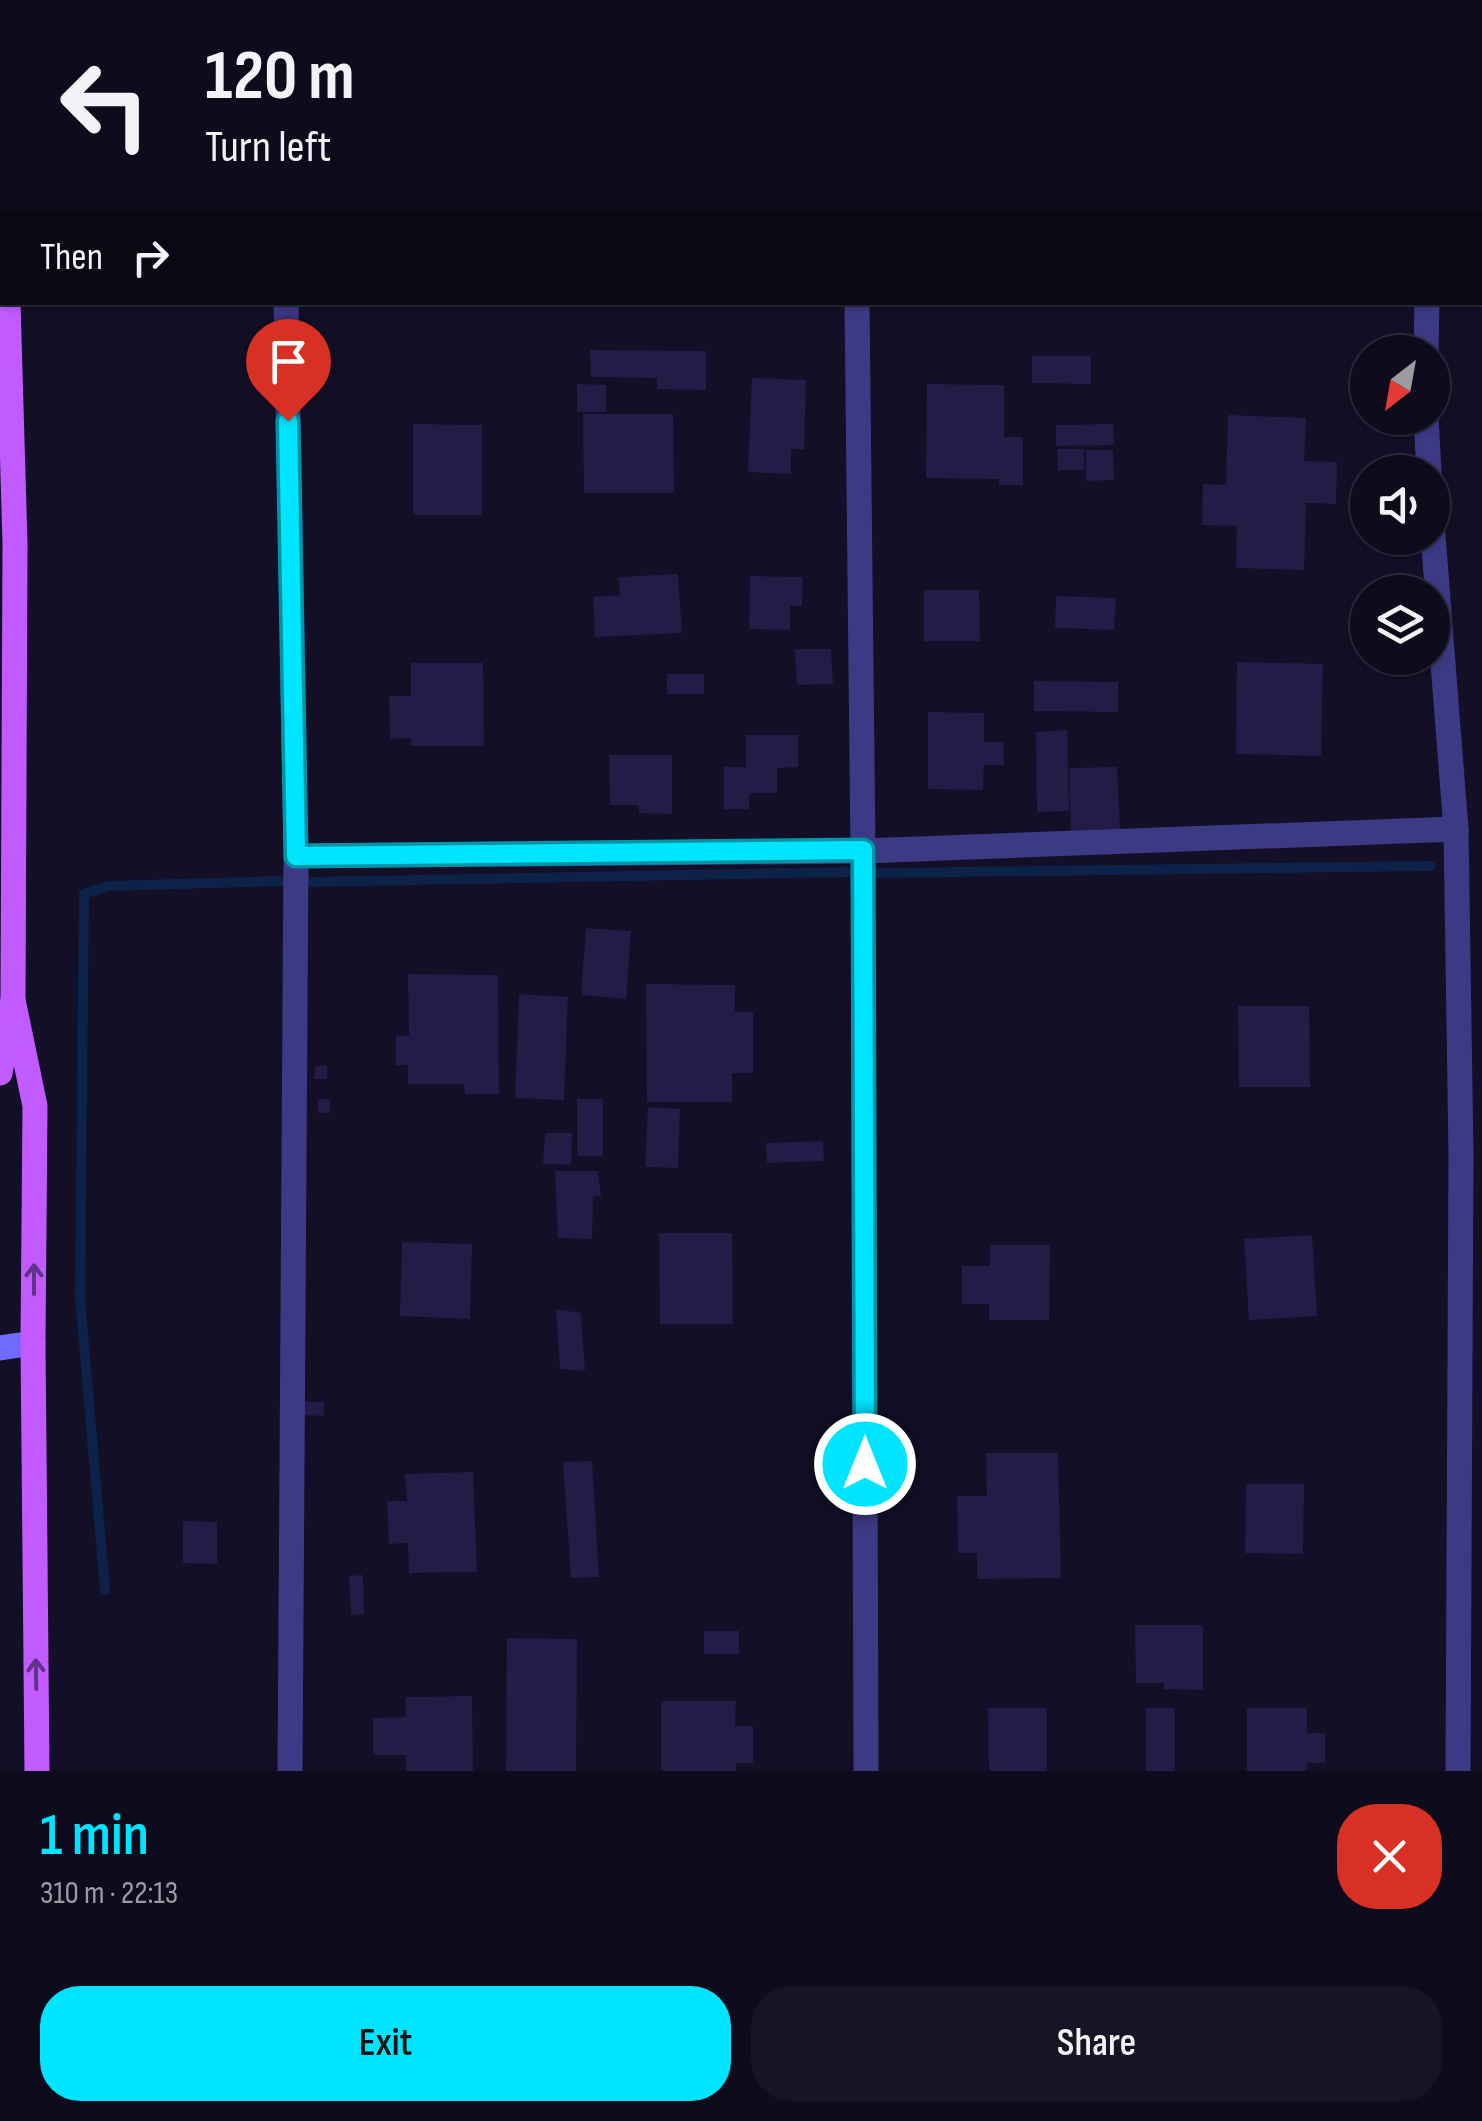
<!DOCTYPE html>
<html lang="en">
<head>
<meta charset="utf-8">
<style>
	:root { --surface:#0e0b1c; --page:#171425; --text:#f1f3f6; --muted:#9b9ba3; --line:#2e2b3b; --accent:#00e5ff }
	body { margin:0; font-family:"Sofia Sans Condensed",sans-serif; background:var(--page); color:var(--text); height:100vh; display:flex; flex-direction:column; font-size:38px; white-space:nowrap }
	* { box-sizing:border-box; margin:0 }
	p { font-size:32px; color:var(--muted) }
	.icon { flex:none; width:55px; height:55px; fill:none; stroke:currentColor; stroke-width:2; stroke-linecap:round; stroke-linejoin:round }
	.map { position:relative; height:1771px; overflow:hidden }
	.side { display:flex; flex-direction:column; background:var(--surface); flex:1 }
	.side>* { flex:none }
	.guide { position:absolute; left:0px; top:0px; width:1482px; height:305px; box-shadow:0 2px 8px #0004,0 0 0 2px var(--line); background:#0e0b1c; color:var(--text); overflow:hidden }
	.needle { width:65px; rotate:211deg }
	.fabs { position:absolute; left:1350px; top:335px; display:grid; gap:20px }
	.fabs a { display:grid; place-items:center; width:100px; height:100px; border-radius:50%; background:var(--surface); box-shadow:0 2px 8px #0004,0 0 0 2px var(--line); font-size:50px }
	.pin { position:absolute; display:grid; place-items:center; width:85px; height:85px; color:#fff; margin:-102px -42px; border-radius:50% 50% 50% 0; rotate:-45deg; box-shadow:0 0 10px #0007 }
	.pin .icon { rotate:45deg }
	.me { position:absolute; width:110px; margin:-55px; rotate:0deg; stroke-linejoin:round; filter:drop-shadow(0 0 8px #0008) }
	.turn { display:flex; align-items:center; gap:35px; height:210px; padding:0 40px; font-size:45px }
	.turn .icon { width:130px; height:130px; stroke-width:2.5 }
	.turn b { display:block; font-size:70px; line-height:85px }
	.then { display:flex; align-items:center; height:95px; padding:0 40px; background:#0003; gap:20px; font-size:38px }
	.round { display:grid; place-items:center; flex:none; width:105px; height:105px; border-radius:40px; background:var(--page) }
	.overview { display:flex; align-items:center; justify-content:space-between; height:170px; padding:0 40px }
	h1 { font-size:60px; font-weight:600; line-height:75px; color:var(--accent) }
	.primary-button { display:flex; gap:20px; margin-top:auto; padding:20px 40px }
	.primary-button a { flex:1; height:115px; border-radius:40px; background:var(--accent); color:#111; font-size:40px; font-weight:600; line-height:115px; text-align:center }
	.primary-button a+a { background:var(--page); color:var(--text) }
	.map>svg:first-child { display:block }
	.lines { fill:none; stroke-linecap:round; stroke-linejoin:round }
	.stream { stroke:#0c2248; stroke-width:10 }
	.building { fill:#241b47 }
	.minor { stroke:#3d3a85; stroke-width:25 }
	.secondary { stroke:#6f6bff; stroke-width:25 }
	.primary { stroke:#c25bff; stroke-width:25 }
	.oneway { stroke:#623188 }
	.route-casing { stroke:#0095a6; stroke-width:25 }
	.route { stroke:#00e5ff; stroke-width:18 }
</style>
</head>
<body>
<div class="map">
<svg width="1482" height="1771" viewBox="0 0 1482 1771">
	<rect width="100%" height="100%" fill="#130f26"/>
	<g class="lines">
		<g class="stream">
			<path d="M876,873L1431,866"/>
			<path d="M307,882L848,872"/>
			<path d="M105,1590L80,1297L84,894L108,886L281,881"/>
		</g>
	</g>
	<g class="building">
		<path d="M590,350L706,351V390L657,389V378L591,377Z"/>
		<path d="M1032,356H1091V384L1032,383Z"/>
		<path d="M752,378L806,380L804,449H791V474L748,472Z"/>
		<path d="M577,384L606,385V412H577Z"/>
		<path d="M927,384L1004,385V437H1023V485H999V479L926,478Z"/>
		<path d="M583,414H673L674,493H584Z"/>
		<path d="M1228,415L1306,418L1304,461L1337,462L1336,504L1306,503L1304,570L1236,568L1237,526L1202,525L1203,484L1226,485Z"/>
		<path d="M413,424L482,425V515H413Z"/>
		<path d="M1113,424L1114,445L1056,446V425Z"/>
		<path d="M1057,449H1084V470H1058Z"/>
		<path d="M1086,450H1113L1114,480L1086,481Z"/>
		<path d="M678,574L682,633L595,637L593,597L620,595L619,577Z"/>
		<path d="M750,576L803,577L802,606H790V630L749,629Z"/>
		<path d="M924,590H979L980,641H924Z"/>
		<path d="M1056,596L1116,598L1114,630L1055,628Z"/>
		<path d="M795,649H831L833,684L797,685Z"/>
		<path d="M1237,662L1323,664L1321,756L1236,754Z"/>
		<path d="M411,663H483L484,746H411V738L390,739L389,696H411Z"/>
		<rect x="667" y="674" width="37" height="20"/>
		<path d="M1034,681L1118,682V712L1034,711Z"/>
		<path d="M928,712L984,713V742H1003L1004,765H984L983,790L928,789Z"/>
		<path d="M1067,730L1069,811L1037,812L1036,732Z"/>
		<path d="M746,735H798V767L777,768V793H749V809H724V767H746Z"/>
		<path d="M609,755H672V814L639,813V805H610Z"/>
		<path d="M1117,767L1120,829L1071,831L1069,768Z"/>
		<path d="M586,928L631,931L626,999L581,995Z"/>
		<path d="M408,974L498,975L499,1094H465L464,1084H408V1065H396V1035L409,1036Z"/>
		<path d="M646,984L735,985V1012H753V1073H732V1102H647Z"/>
		<path d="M519,994L568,997L564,1100L515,1098Z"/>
		<path d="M1238,1006H1309L1310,1087H1239Z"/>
		<path d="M315,1066H327V1079H314Z"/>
		<rect x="318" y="1099" width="12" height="14"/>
		<rect x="577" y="1099" width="26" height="57"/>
		<path d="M648,1107L680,1109L678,1168L645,1167Z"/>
		<path d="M545,1133H572L571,1165L543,1164Z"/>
		<path d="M823,1141L824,1161L767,1163L766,1143Z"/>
		<path d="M555,1171H598L601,1196H593L592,1239L558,1238Z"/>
		<path d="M659,1233H732L733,1324H660Z"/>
		<path d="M1312,1235L1317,1316L1249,1320L1244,1239Z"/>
		<path d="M402,1242L472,1244L470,1319L400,1316Z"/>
		<path d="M990,1245H1050L1049,1320H989V1304H962V1266H990Z"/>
		<path d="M556,1309L581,1313L585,1371L560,1369Z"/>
		<path d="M301,1402H324V1416L302,1415Z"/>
		<path d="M986,1453H1058L1061,1578L977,1579V1553H958L957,1496H987Z"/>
		<path d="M592,1461L599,1577L571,1578L563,1462Z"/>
		<path d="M473,1472L477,1572L409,1573L408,1543L389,1544L387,1501H407L405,1474Z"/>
		<path d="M1246,1484H1304L1303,1554L1245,1553Z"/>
		<path d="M183,1521L217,1522V1564L183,1563Z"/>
		<path d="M363,1575L364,1614L351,1615L349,1576Z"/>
		<path d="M1135,1625H1203V1690L1164,1689V1683H1136Z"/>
		<rect x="704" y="1631" width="35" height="23"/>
		<path d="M507,1638L577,1639L576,1771H506Z"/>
		<path d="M472,1696L473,1771H406V1755H373V1718L406,1717L405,1697Z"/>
		<path d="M661,1701H736L735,1726H753V1763H736V1771H661Z"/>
		<path d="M988,1708H1047V1771H989Z"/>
		<rect x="1146" y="1708" width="29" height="63"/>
		<path d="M1247,1708H1307V1733H1325V1763H1307V1771H1247Z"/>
	</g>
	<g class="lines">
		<g class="minor">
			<path d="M281,0V2"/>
			<path d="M854,0V2"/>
			<path d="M1429,2V0"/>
			<path d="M286,302L296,856L290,1771"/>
			<path d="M857,302L863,851L866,1771"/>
			<path d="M1426,352L1427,302"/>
			<path d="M1426,418L1429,472"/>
			<path d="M1432,523L1456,829L1461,1154L1458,1771"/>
			<path d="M296,856L863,851L1456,829"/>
		</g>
		<path class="secondary" d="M0,1348L33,1343"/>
		<g class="primary">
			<path d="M0,39L2,125"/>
			<path d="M13,1000L35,1106L33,1343L37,1771"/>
			<path d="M0,1073L13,1000L15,544L8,302"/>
		</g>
	</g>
	<defs><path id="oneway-shaft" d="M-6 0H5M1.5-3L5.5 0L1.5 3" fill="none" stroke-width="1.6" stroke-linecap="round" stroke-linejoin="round" transform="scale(2.5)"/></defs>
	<g class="oneway">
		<use href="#oneway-shaft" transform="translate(34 1279) rotate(-90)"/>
		<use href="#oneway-shaft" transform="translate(36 1674) rotate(-91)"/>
	</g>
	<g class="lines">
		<defs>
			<path id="route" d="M288,421L296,856L863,850L865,1464"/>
		</defs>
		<use href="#route" class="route-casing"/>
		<use href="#route" class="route"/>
	</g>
</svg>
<div class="fabs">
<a><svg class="needle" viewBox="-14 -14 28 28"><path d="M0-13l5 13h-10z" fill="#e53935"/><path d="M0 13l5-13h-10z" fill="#9b9ba3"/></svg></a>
<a><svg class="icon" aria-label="sound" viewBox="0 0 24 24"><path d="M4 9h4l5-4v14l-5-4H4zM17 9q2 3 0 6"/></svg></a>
<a><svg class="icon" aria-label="layers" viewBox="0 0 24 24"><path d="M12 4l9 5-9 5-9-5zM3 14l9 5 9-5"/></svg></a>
</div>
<div class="pin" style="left:288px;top:421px;background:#d93025"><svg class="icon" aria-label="arrive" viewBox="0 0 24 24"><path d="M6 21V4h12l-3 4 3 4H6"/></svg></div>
<svg class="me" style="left:865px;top:1464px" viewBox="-20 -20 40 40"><circle r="17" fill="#00e5ff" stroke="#fff" stroke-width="3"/><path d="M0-11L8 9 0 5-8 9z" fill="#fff"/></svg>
<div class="guide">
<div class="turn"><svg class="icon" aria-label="left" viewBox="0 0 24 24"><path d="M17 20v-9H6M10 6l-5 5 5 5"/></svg><div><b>120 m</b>Turn left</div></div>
<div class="then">Then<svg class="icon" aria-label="right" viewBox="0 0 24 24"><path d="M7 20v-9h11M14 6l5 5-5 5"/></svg></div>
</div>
</div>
<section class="side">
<div class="overview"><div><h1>1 min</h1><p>310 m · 22:13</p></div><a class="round" style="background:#d93025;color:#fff"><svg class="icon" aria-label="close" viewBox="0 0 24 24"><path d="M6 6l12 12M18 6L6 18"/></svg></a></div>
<div class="primary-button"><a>Exit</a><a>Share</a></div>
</section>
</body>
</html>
